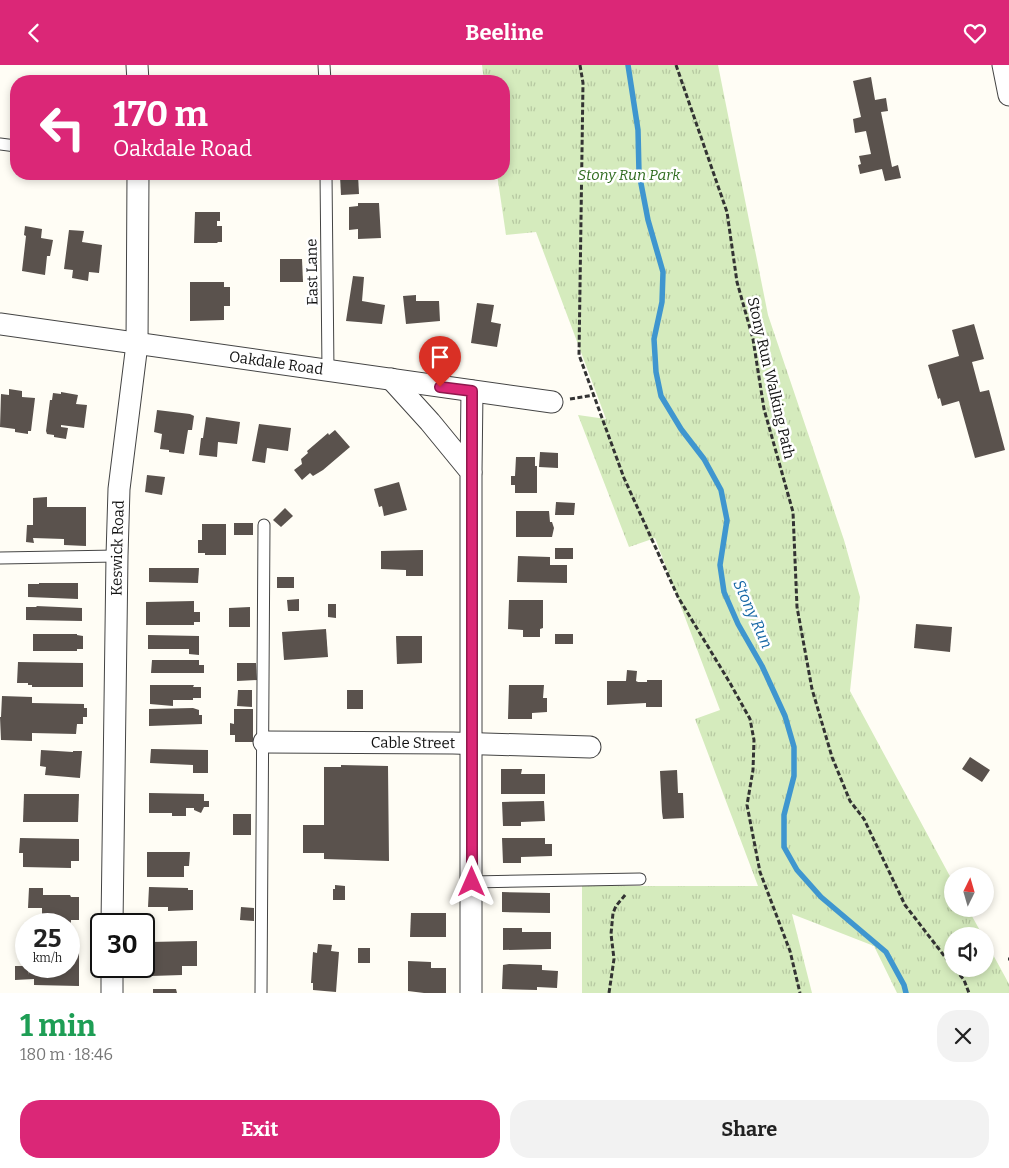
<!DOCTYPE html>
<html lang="en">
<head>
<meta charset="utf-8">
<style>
	:root { --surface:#fff; --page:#f2f2f2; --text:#222; --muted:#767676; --accent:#db2777 }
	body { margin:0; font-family:Bitter,serif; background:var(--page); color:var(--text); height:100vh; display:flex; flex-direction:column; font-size:19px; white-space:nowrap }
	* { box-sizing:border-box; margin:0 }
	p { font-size:16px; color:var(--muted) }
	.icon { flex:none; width:28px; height:28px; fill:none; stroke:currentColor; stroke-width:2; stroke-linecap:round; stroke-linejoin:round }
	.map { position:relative; height:928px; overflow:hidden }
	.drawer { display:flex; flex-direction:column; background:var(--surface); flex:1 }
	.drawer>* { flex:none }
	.hud { position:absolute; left:10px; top:10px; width:500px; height:105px; border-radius:20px; box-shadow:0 2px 8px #0003; background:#db2777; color:#fff; overflow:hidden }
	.needle { width:32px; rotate:5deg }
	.fabs { position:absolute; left:944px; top:802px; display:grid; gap:10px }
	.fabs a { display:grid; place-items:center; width:50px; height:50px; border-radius:50%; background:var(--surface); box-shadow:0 2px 8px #0003; font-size:25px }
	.speed { position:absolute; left:15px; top:848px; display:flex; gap:10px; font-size:25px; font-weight:700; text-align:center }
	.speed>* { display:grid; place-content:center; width:65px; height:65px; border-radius:50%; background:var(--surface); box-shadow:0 2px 8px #0003; line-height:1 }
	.speed small { font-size:12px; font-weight:400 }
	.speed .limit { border:2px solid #111; border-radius:8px; background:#fff; color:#111 }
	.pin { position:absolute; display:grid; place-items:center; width:42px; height:42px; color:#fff; margin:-51px -21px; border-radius:50% 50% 50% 0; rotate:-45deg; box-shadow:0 0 5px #0007 }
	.pin .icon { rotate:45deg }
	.me { position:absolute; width:55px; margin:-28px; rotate:0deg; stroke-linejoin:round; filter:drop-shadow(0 0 4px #0008) }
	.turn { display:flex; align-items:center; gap:18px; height:105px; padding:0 20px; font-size:22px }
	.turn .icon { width:65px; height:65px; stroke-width:2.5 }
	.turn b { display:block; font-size:35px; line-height:42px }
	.round { display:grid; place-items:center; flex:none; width:52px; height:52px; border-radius:20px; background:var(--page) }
	.headline { display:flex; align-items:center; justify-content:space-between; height:85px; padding:0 20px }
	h1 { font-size:30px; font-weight:700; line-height:38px; color:#1e9e55 }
	.button { display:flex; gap:10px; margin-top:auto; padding:10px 20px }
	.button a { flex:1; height:58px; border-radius:20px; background:var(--accent); color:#fff; font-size:20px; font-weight:700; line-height:58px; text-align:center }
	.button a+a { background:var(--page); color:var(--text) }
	header { display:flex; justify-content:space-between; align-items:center; height:65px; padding:0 20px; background:var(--accent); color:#fff; font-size:22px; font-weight:700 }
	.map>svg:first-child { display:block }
	.park { fill:url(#park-tufts) }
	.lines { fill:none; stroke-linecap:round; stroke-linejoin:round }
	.stream { stroke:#3f96cf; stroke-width:5.5 }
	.building { fill:#5a524d }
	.lane-casing { stroke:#444; stroke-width:13 }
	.street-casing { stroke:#444; stroke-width:23 }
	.path { stroke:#333; stroke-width:3; stroke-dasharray:5 2.5; stroke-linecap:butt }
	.lane { stroke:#fff; stroke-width:11 }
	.street { stroke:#fff; stroke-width:21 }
	.route-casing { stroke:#8e194d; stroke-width:12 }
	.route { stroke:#db2777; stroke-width:9 }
	.labels { text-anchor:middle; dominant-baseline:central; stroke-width:5; stroke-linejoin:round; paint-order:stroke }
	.park-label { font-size:15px; font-style:italic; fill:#2f6b1f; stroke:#fff }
	.street-label { font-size:15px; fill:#111; stroke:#fff }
	.water-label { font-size:16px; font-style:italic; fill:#1768a6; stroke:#fff }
</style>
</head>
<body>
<header><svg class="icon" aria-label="back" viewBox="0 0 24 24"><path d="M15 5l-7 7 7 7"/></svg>Beeline<svg class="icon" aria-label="heart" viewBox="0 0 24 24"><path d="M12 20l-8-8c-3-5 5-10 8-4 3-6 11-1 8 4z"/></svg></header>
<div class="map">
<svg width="1009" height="928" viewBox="0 0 1009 928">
	<defs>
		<pattern id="park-tufts" width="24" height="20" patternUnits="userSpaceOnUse" patternTransform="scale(1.25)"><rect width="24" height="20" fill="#d5ebbd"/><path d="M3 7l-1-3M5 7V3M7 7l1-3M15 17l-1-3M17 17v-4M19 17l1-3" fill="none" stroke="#b6c8a1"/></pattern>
	</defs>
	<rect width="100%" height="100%" fill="#fffdf5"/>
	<path class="park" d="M482,0H718L768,250L844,475L860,532L850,626L952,815V844H968L983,871H952V904H985V875L1009,919V928H897L874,881L792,849L812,928H582V821H758L695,654L720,645L655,473L629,482L578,350L606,354L536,167L506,170L497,109H504V16H484Z"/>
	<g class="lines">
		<path class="stream" d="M628,0L638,65L639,108L648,155L663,207L662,237L654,274L656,307L661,331L681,364L704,394L721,425L727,455L720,500L724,527L738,559L762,601L785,651L794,682V711L784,750V782L797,805L821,832L886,887L904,920L906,928"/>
	</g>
	<g class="building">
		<path d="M871,12L875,35L886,33L888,46L881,47L892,102L898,100L901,113L885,116L882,104L860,109L858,100L861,99L859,91L871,89L866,66L855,68L853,54L861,52L853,16Z"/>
		<path d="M358,110L359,129L341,130L340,111Z"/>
		<path d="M358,138H379L381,173L358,174V164L349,165V142L358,141Z"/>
		<path d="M195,147H220V156H217V161H222V177H218L217,178H194Z"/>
		<path d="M25,161L42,164L41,173L53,175L50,191H47L45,210L22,206L26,171L24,170Z"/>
		<path d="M69,165L84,166L82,177L102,180L99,208L89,207L88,216L72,213L73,205L64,204Z"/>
		<path d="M280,194H302L303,217H280Z"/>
		<path d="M353,211L364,212L362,236L385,240L382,259L346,256Z"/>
		<path d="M190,217H224V222H230V241H224V255L190,256Z"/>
		<path d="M416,230V236H439L440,256L406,259L403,231Z"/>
		<path d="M477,238L494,240L491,257L501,259L497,282L471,278Z"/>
		<path d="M974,259L984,294L972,297L980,327L989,325L1005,385L975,393L959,336L942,341L940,333L938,334L928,300L959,291L952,265Z"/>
		<path d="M9,324L22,326V332L35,333L31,366H28V369L15,367V364L0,362L1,329L9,330Z"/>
		<path d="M61,327L78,330L76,339L87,340L84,363L61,360V362L68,363L66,374L54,372V370L47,369L46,366L50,335H52L53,328L61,329Z"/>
		<path d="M157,345L190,349L194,351L192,365H188L184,389L169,387V385L160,384L162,369L154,367Z"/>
		<path d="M206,352L240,357L237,379L218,377L217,392L199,390L201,373H203Z"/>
		<path d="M259,359L291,363L288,386L267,383L265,398L252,396Z"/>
		<path d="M335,365L350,382L323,405L313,411L310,408L302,415L294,405L302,399L301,394L308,388L307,386L328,368L329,370Z"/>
		<path d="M540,387L558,388V403L539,402Z"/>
		<path d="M516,392H535V401H537V428H515V420H511V411H515Z"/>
		<path d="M147,410L165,412L162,430L145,427Z"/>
		<path d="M399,417L407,445L384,451L382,441L379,442L374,424Z"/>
		<path d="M47,432V442H86V481L64,480V474L33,473L34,478L26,477L27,460H33V433Z"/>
		<path d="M556,437L575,438L574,450H555Z"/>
		<path d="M285,443L293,451L281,462L273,455Z"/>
		<path d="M516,446H549L550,457H552L554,463L552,472H516Z"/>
		<rect x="234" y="458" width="19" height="12"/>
		<path d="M202,459H226V490H205V488H198V475H202Z"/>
		<rect x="555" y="483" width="18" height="11"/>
		<path d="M423,485V511H406V505L381,504V486Z"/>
		<path d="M518,491L550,492V500H567V518L517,517Z"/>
		<path d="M149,503H199L198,518L149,517Z"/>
		<rect x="277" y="512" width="17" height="11"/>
		<path d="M39,518H78V534L28,532V519H39Z"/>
		<path d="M299,534V546H288L287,535Z"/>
		<path d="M509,535H543V563L540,564V572H523V565L508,564Z"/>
		<path d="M194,536V547H200V557H194V560H146V537Z"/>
		<path d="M328,539H336V553L328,552Z"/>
		<path d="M36,541L82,543V556L26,555V542H37Z"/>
		<path d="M250,542V562H229V543Z"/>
		<path d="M916,559L952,562L950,587L914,583Z"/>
		<path d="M326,564L328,592L284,595L282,567Z"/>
		<path d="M33,569H77V570L83,571V584H77V586H33Z"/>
		<rect x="555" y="569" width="18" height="10"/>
		<path d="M148,570L199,571V590L189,589V584H148Z"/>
		<path d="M396,571H422V598L397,599Z"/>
		<path d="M152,595H199V600H204V608H151Z"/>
		<path d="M18,597L83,598V622H32V620H28V618H17Z"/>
		<path d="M237,598H256L257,615L237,616Z"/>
		<path d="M627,605L637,606L636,616L638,617H647V615H662V642H646V638L607,640V616H626Z"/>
		<path d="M150,620H194L193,622H201V633H193V635H173V641L150,639Z"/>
		<path d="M509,620H544L543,633H547V647L532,648V654H508Z"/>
		<path d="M238,625H252V642L237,641Z"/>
		<rect x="347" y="625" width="16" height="19"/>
		<path d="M2,631L32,632V638L84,639V643H87V652H83V659H77L76,669L32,668V676L1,675L0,652H1Z"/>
		<path d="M193,643L199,645V650H202V659L149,661V644Z"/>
		<path d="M234,644H253V677H235V670H230V658L234,659Z"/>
		<path d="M151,684L208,685V708H193V700L150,698Z"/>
		<path d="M41,685L73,687V686H82L80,713L45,710L46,702L40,701Z"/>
		<path d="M970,692L990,705L982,717L962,704Z"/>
		<path d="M341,700L388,701L389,796L324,794V788H303V760H324V702H341Z"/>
		<path d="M501,704H522L521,709H545V729H501Z"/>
		<path d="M677,705L678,728H683L684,753L663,754L662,747L660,706Z"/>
		<path d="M149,728L204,729V736H209V742H204L201,748L194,745V743H186V751H172V748H149Z"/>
		<path d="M24,729H79L78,757H23Z"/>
		<path d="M544,736L545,756L521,757V761H503L502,737Z"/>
		<rect x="233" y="749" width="18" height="21"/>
		<path d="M20,773L79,774V796H71V803L23,802V788H19Z"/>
		<path d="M502,773H545V779H552V791L521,792V798H503Z"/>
		<path d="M147,787H190L189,801H184V812H147Z"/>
		<path d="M335,820L345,821V835H333V824H335Z"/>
		<path d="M149,822L188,823V825H193V845L168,846V842H148Z"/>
		<path d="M29,823H43V830H70L71,832H79V855H71V859H42V843H28Z"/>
		<path d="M502,827L550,828V848L502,847Z"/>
		<path d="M241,842L254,843V856L240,855Z"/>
		<path d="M411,848H446V872H410Z"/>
		<path d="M503,863H522V867H551V884L503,885Z"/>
		<path d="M197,876V901H182V910L151,911L150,877Z"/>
		<path d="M318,879L332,880L331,886L339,887L336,927L313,925V918H311L313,887L317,888Z"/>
		<rect x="358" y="883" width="12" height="15"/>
		<path d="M72,888H79V921L34,920V914L15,915V901H28V910L29,901H69V889Z"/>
		<path d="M408,896L431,897V903H446V928H424L408,926Z"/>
		<path d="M509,899L542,900V905L558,906L557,923L537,922V925L502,924L503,900Z"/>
		<path d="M153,924H176L177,928H153Z"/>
	</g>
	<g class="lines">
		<defs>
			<g id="lane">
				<path d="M324,0L325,16"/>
				<path d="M0,79L16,81"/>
				<path d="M326,109L328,306"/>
				<path d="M0,493L117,491"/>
				<path d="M472,817L640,814"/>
				<path d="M261,928L264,460"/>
			</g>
			<g id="street">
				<path d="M137,0L138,16"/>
				<path d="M1003,0L1009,30"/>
				<path id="s1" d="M0,259L552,337"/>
				<path d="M391,314L430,357L471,407V928"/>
				<path d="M471,407L472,326"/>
				<path id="s2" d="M264,677L453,678L590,682"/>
				<path id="s3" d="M112,859L117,491L119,424L137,279L138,109"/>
				<path d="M112,928V901"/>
			</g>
		</defs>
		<use href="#lane" class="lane-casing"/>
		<use href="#street" class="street-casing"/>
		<g class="path">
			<path d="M580,0L583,18L579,290L624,413L678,532L730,618L750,654L754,675L753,705L747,740L760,807L790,886L800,928"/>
			<path d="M676,0L727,147L737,217L753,274L764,344L793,447L797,542L812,624L832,692L850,736L864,754L905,840L952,901"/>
			<path d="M570,334L594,330"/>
			<path d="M1008,894H1009"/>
			<path d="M955,904L964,915L969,928"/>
			<path d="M609,928L614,894L611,869L613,848L616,841L626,829"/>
		</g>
		<use href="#lane" class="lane"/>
		<use href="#street" class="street"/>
	</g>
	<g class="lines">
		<defs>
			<path id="route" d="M440,322L472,326V817"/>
		</defs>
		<use href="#route" class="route-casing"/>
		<use href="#route" class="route"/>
	</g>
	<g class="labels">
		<g class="park-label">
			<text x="629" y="110">Stony Run Park</text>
		</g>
		<g class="street-label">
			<text transform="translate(312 207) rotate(-91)">East Lane</text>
			<text stroke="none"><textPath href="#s1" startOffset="279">Oakdale Road</textPath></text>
			<text transform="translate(771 313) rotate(77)">Stony Run Walking Path</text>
			<text stroke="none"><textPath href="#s3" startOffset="376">Keswick Road</textPath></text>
			<text stroke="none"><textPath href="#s2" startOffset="149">Cable Street</textPath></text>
		</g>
		<g class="water-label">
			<text transform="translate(753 549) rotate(66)">Stony Run</text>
		</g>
	</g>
</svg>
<div class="fabs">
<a><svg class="needle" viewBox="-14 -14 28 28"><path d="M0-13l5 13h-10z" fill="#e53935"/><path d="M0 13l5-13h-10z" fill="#767676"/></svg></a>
<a><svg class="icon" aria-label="sound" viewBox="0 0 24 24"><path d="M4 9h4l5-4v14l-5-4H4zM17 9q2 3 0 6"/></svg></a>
</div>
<div class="speed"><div>25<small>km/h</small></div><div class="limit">30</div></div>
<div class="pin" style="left:440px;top:322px;background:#d93025"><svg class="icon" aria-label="arrive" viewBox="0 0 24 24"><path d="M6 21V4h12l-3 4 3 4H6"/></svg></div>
<svg class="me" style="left:472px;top:817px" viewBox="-20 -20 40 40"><path d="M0-17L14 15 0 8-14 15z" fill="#db2777" stroke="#fff" stroke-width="4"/></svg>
<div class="hud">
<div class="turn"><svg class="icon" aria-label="left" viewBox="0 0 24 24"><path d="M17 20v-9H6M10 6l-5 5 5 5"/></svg><div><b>170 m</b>Oakdale Road</div></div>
</div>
</div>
<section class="drawer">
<div class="headline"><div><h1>1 min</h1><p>180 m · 18:46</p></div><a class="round"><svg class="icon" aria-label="close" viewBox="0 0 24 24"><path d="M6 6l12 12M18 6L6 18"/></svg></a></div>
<div class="button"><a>Exit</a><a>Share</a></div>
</section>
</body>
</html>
